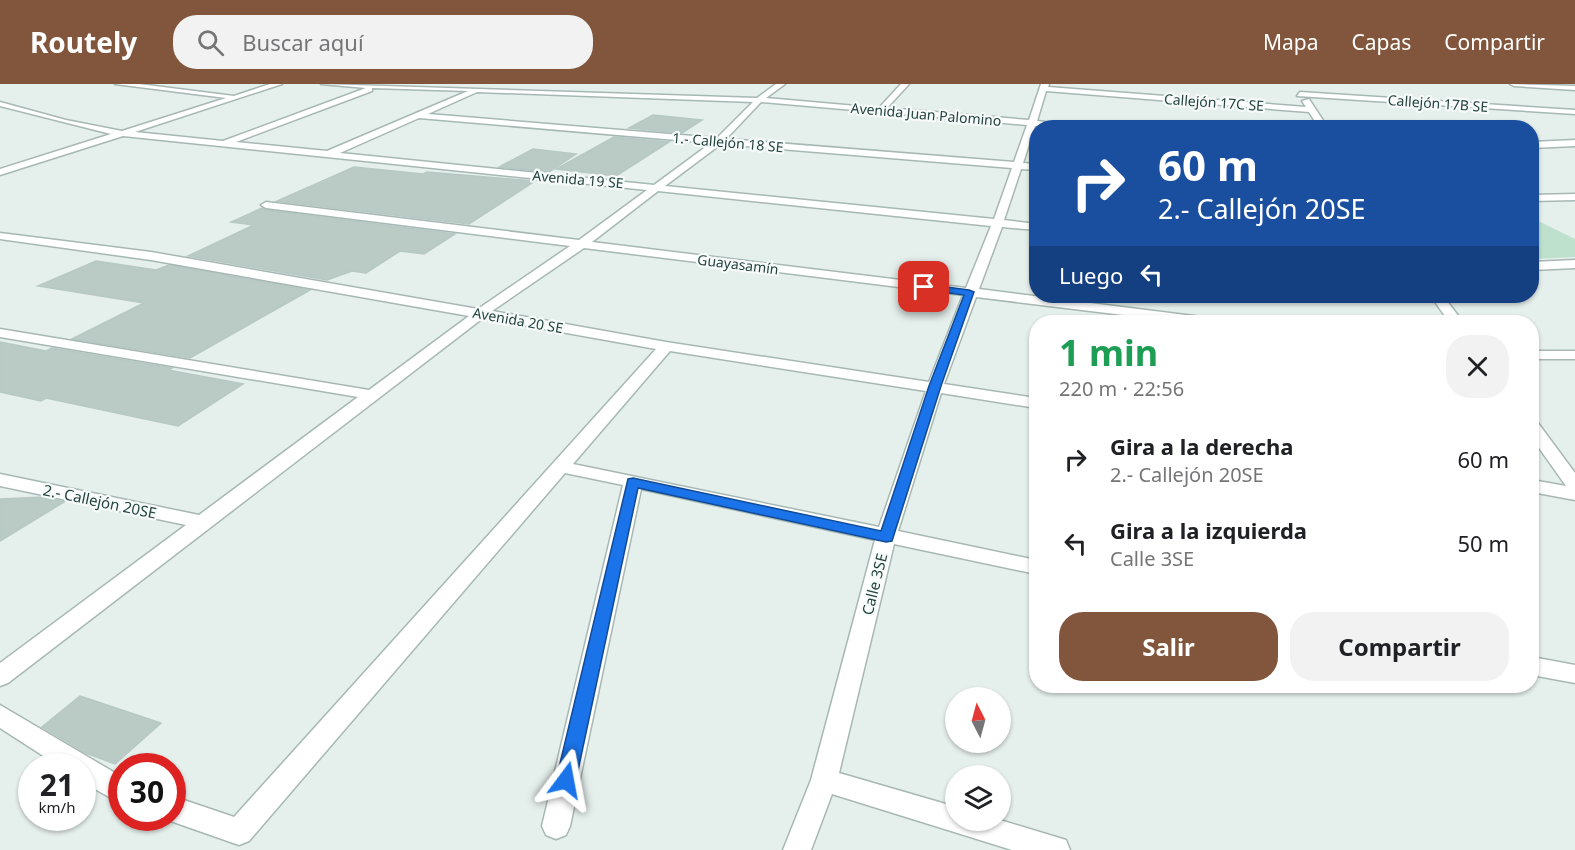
<!DOCTYPE html>
<html lang="es">
<head>
<meta charset="utf-8">
<style>
	:root { --surface:#fff; --page:#f2f2f2; --text:#202124; --muted:#757577; --accent:#82563c }
	body { margin:0; font-family:"Noto Sans",sans-serif; background:var(--page); color:var(--text); height:100vh; display:flex; flex-direction:column; font-size:22px; white-space:nowrap }
	* { box-sizing:border-box; margin:0 }
	p { font-size:20px; color:var(--muted) }
	.icon { flex:none; width:33px; height:33px; fill:none; stroke:currentColor; stroke-width:2; stroke-linecap:round; stroke-linejoin:round }
	.map { position:relative; flex:1; overflow:hidden }
	.sheet { position:absolute; left:1029px; top:231px; width:510px; height:378px; display:flex; flex-direction:column; background:var(--surface); border-radius:24px; box-shadow:0 2px 4px #0004 }
	.sheet>* { flex:none }
	.guide { position:absolute; left:1029px; top:36px; width:510px; height:183px; border-radius:24px; box-shadow:0 2px 4px #0004; background:#1a4fa0; color:#fff; overflow:hidden }
	.needle { width:39px; rotate:354deg }
	.controls { position:absolute; left:945px; top:603px; display:grid; gap:12px }
	.controls a { display:grid; place-items:center; width:66px; height:66px; border-radius:50%; background:var(--surface); box-shadow:0 2px 4px #0004; font-size:30px }
	.speed { position:absolute; left:18px; top:669px; display:flex; gap:12px; font-size:30px; font-weight:700; text-align:center }
	.speed>* { display:grid; place-content:center; width:78px; height:78px; border-radius:50%; background:var(--surface); box-shadow:0 2px 4px #0004; line-height:1 }
	.speed small { font-size:15px; font-weight:400 }
	.speed .limit { border:9px solid #d22; background:#fff; color:#111 }
	.pin { position:absolute; display:grid; place-items:center; width:51px; height:51px; color:#fff; margin:-26px; border-radius:12px; box-shadow:0 3px 9px #0006 }
	.me { position:absolute; width:66px; margin:-33px; rotate:13deg; stroke-linejoin:round; filter:drop-shadow(0 0 4px #0008) }
	.turn { display:flex; align-items:center; gap:21px; height:126px; padding:0 30px; font-size:27px }
	.turn .icon { width:78px; height:78px; stroke-width:2.5 }
	.turn b { display:block; font-size:42px; line-height:51px }
	.then { display:flex; align-items:center; height:57px; padding:0 30px; background:#0003; gap:12px; font-size:22px }
	.round { display:grid; place-items:center; flex:none; width:63px; height:63px; border-radius:24px; background:var(--page) }
	.overview { display:flex; align-items:center; justify-content:space-between; height:102px; padding:0 30px }
	h1 { font-size:36px; font-weight:700; line-height:45px; color:#1e9e55 }
	.action { display:flex; gap:12px; margin-top:auto; padding:12px 30px }
	.action a { flex:1; height:69px; border-radius:24px; background:var(--accent); color:#fff; font-size:24px; font-weight:700; line-height:69px; text-align:center }
	.action a+a { background:var(--page); color:var(--text) }
	ul { padding:0; list-style:none }
	li { display:flex; align-items:center; gap:18px; height:84px; padding:0 30px }
	li div { flex:1 }
	li b { display:block; font-size:22px }
	li em { font-style:normal }
	header { display:flex; align-items:center; gap:36px; box-sizing:border-box; height:84px; padding:0 30px; background:var(--accent); color:#fff }
	header strong { font-size:28px }
	nav { display:flex; gap:33px; margin-inline-start:auto; font-size:21px }
	.search { width:420px; height:54px; background:var(--page); display:flex; align-items:center; gap:15px; box-sizing:border-box; padding:0 21px; border-radius:24px; color:var(--muted); font-size:22px }
	.map>svg:first-child { display:block }
	.green { fill:#bde1cc }
	.building { fill:#bacac5; stroke:#b7c9c4; stroke-width:1.5 }
	.lines { fill:none; stroke-linecap:round; stroke-linejoin:round }
	.minor-casing { stroke:#a7b8b4; stroke-width:3 }
	.minor { fill:#fff; fill-rule:evenodd }
	.route { fill:#1a73e8; stroke:#114b97; stroke-width:1.5 }
	.labels { text-anchor:middle; dominant-baseline:central; stroke-width:4.5; stroke-linejoin:round; paint-order:stroke }
	.far-street-label { font-size:14px; fill:#23423e; stroke:#f6fbf9 }
	.street-label { font-size:15px; fill:#23423e; stroke:#f6fbf9 }
</style>
</head>
<body>
<header>
<strong>Routely</strong>
<div class="search"><svg class="icon" aria-label="search" viewBox="0 0 24 24"><circle cx="10" cy="10" r="6"/><path d="M15 15l6 6"/></svg>Buscar aquí</div>
<nav><a>Mapa</a><a>Capas</a><a>Compartir</a></nav>
</header>
<div class="map">
<svg width="1575" height="766" viewBox="0 0 1575 766">
	<rect width="100%" height="100%" fill="#e5efec"/>
	<path class="green" d="M1532,134L1575,155V173L1532,175Z"/>
	<g class="building">
		<path d="M653,31L702,36L682,49L629,44Z"/>
		<path d="M614,53L669,58L616,92L556,85Z"/>
		<path d="M533,65L576,70L549,88L499,83Z"/>
		<path d="M354,83L423,90L427,88L535,97L469,140L277,117Z"/>
		<path d="M262,124L266,126L455,150L424,170L400,167L366,189L352,187L327,196L188,172L254,141L231,138Z"/>
		<path d="M96,177L156,186L169,181L310,206L190,274L72,255L144,219L38,202Z"/>
		<path d="M0,258L46,267L52,264L172,284L168,286L243,300L178,342L46,314L41,317L0,308Z"/>
		<path d="M43,413L64,418L0,457V415Z"/>
		<path d="M80,612L161,639L115,680L86,669L42,643Z"/>
	</g>
	<g class="lines">
		<defs>
			<g id="minor">
				<path d="M115,0H139L234,12L270,0H282L135,48L223,57L366,4L321,0L757,14L776,0H785L766,14L879,24L901,0H909L887,24L1029,36L1041,0H1049L1048,3L1306,23L1302,17L1309,15L1328,44H1319L1309,28L1046,7L1037,37L1097,44L1035,42L1023,79L1036,80V86L1021,85L1004,136L1036,140V146L1002,143L979,205L1210,234L1217,238H1181L976,213L944,300L1036,314V324L941,309L898,447L1036,476V490L894,460L839,689L956,723V736H1000L1066,756L1070,766H1012L832,710L811,766H783L811,696L875,456L641,405L570,742L566,751L556,755L546,751L542,742L623,401L565,389L249,757L239,761L162,734H172V712L234,733L656,265L483,234L8,599L0,602V579L186,441L0,402V390L199,431L358,313L0,253V245L369,306L469,232L151,176L0,155V149L151,168L478,225L570,162L266,124L261,121L266,118L579,156L647,106L123,52L0,91V85L111,50L0,22V18L66,36L122,47L226,14ZM372,4L468,7L327,67L236,58L372,7ZM477,8L753,18L717,54L428,30ZM761,18L1027,41L1014,78L726,55ZM419,34L711,59L654,101L340,69ZM721,60L1012,84L994,135L665,102ZM658,107L991,142L966,204L592,158ZM584,164L963,211L929,298L666,258L492,227ZM670,267L926,307L879,443L573,380Z"/>
				<path d="M1510,0L1575,2V6L1514,2Z"/>
				<path d="M1300,8L1575,26V30L1297,12Z"/>
				<path d="M1575,56V62L1532,64V58Z"/>
				<path d="M1575,110V116L1532,117V111Z"/>
				<path d="M1575,176V184L1532,186V178Z"/>
				<path d="M1431,212H1443L1463,238H1449Z"/>
				<rect x="1532" y="267" width="43" height="8"/>
				<path d="M1532,338L1538,339L1575,389V416L1532,408V396L1566,402L1532,354Z"/>
				<path d="M1532,573L1575,581V599L1532,591Z"/>
				<path d="M0,621L122,693V720L82,698V682H59L0,644Z"/>
			</g>
		</defs>
		<use href="#minor" class="minor-casing"/>
		<use href="#minor" class="minor"/>
	</g>
	<path class="route" d="M924,200L969,206L974,208L941,302L892,457L886,458L638,404L576,696L573,703L566,705L559,703L556,696L628,395L633,394L881,447L929,302L964,211L920,205L919,203Z"/>
	<g class="labels">
		<g class="far-street-label">
			<text transform="translate(1214 18) rotate(4)">Callejón 17C SE</text>
			<text transform="translate(1438 19) rotate(4)">Callejón 17B SE</text>
			<text transform="translate(926 30) rotate(5)">Avenida Juan Palomino</text>
			<text transform="translate(728 58) rotate(5)">1.- Callejón 18 SE</text>
			<text transform="translate(578 95) rotate(5)">Avenida 19 SE</text>
			<text transform="translate(738 180) rotate(7)">Guayasamín</text>
			<text transform="translate(518 236) rotate(10)">Avenida 20 SE</text>
		</g>
		<g class="street-label">
			<text transform="translate(100 417) rotate(12)">2.- Callejón 20SE</text>
			<text transform="translate(874 500) rotate(-76)">Calle 3SE</text>
		</g>
	</g>
</svg>
<div class="controls">
<a><svg class="needle" viewBox="-14 -14 28 28"><path d="M0-13l5 13h-10z" fill="#e53935"/><path d="M0 13l5-13h-10z" fill="#757577"/></svg></a>
<a><svg class="icon" aria-label="layers" viewBox="0 0 24 24"><path d="M12 4l9 5-9 5-9-5zM3 14l9 5 9-5"/></svg></a>
</div>
<div class="speed"><div>21<small>km/h</small></div><div class="limit">30</div></div>
<div class="pin" style="left:924px;top:203px;background:#d93025"><svg class="icon" aria-label="arrive" viewBox="0 0 24 24"><path d="M6 21V4h12l-3 4 3 4H6"/></svg></div>
<svg class="me" style="left:566px;top:696px" viewBox="-20 -20 40 40"><path d="M0-17L14 15 0 8-14 15z" fill="#1a73e8" stroke="#fff" stroke-width="4"/></svg>
<div class="guide">
<div class="turn"><svg class="icon" aria-label="right" viewBox="0 0 24 24"><path d="M7 20v-9h11M14 6l5 5-5 5"/></svg><div><b>60 m</b>2.- Callejón 20SE</div></div>
<div class="then">Luego<svg class="icon" aria-label="left" viewBox="0 0 24 24"><path d="M17 20v-9H6M10 6l-5 5 5 5"/></svg></div>
</div>
<section class="sheet">
<div class="overview"><div><h1>1 min</h1><p>220 m · 22:56</p></div><a class="round"><svg class="icon" aria-label="close" viewBox="0 0 24 24"><path d="M6 6l12 12M18 6L6 18"/></svg></a></div>
<ul>
<li><svg class="icon" aria-label="right" viewBox="0 0 24 24"><path d="M7 20v-9h11M14 6l5 5-5 5"/></svg><div><b>Gira a la derecha</b><p>2.- Callejón 20SE</p></div><em>60 m</em></li>
<li><svg class="icon" aria-label="left" viewBox="0 0 24 24"><path d="M17 20v-9H6M10 6l-5 5 5 5"/></svg><div><b>Gira a la izquierda</b><p>Calle 3SE</p></div><em>50 m</em></li>
</ul>
<div class="action"><a>Salir</a><a>Compartir</a></div>
</section>
</div>
</body>
</html>
